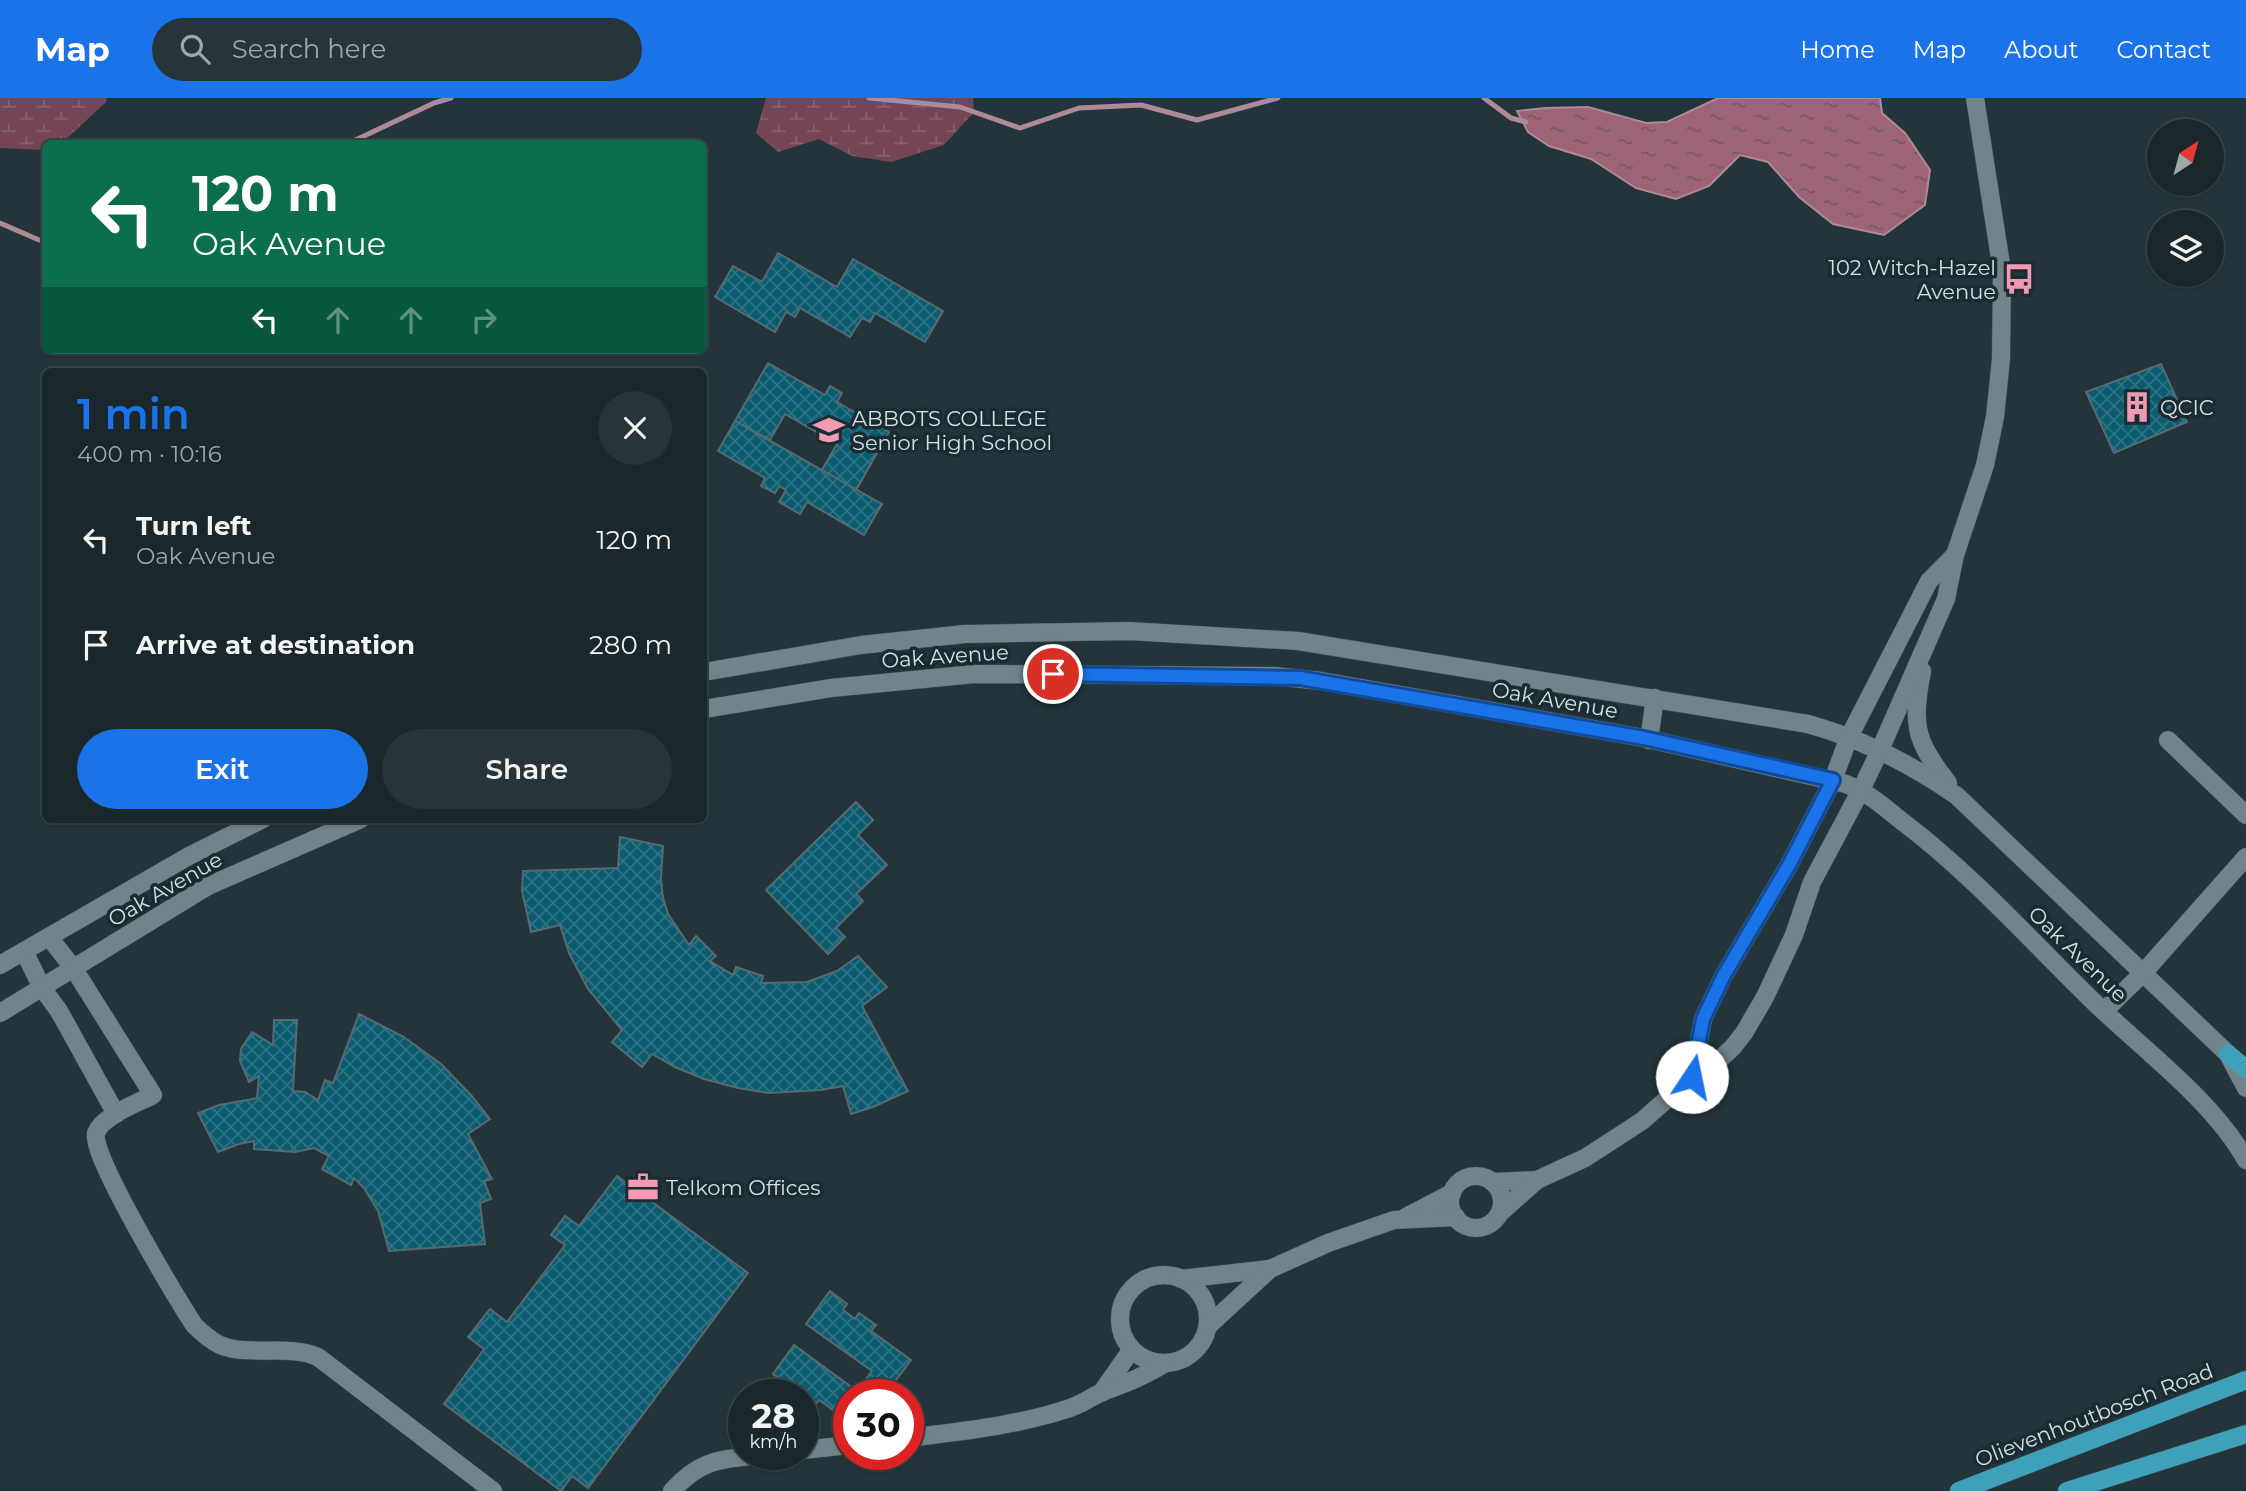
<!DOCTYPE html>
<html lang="en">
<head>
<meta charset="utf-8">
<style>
	:root { --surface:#1a282c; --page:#273438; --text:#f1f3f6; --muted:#9fa6a9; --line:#384448; --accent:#1a73e8 }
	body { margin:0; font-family:Montserrat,sans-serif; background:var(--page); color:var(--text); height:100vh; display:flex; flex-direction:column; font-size:26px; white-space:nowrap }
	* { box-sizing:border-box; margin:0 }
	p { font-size:23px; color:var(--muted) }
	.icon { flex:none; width:38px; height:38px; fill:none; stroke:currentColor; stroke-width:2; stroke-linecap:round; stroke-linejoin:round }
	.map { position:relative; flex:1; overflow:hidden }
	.sheet { position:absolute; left:42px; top:270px; width:665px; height:455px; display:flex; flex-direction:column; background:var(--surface); border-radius:10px; box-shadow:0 2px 5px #0004,0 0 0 2px var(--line) }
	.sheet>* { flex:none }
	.top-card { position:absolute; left:42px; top:42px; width:665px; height:214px; border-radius:10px; box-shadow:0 2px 5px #0004,0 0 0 2px var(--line); background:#0b6e4f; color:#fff; overflow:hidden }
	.needle { width:46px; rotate:36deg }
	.controls { position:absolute; left:2147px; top:21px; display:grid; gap:14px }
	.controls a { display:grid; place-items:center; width:77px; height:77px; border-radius:50%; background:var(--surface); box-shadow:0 2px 5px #0004,0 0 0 2px var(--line); font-size:35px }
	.speed { position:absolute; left:728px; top:1281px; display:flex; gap:14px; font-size:35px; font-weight:700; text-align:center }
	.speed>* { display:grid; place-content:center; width:91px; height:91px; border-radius:50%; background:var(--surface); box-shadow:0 2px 5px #0004,0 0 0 2px var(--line); line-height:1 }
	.speed small { font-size:18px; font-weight:400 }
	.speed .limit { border:10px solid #d22; background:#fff; color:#111 }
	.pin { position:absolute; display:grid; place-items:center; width:60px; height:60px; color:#fff; margin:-30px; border:4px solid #fff; border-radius:50%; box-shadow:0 2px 7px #0007 }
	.me { position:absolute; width:77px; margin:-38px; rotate:11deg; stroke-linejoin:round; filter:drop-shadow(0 0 5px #0008) }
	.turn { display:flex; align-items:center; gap:24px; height:147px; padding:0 35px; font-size:32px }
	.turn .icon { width:91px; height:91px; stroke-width:2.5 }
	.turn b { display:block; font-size:49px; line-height:60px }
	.lanes { display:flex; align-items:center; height:66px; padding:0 35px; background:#0003; justify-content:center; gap:35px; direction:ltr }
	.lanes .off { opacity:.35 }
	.round { display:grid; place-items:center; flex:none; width:74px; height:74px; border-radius:37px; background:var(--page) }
	.headline { display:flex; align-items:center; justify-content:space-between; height:119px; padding:0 35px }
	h1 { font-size:42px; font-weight:600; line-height:52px; color:var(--accent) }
	.button { display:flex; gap:14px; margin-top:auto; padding:14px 35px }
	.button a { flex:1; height:80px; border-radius:42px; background:var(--accent); color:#fff; font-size:28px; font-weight:600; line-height:80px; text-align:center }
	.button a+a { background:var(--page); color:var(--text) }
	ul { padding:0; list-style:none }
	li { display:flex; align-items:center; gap:21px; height:105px; padding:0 35px }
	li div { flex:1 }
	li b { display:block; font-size:26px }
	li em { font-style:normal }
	header { display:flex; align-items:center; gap:42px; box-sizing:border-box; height:98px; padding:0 35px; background:var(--accent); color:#fff }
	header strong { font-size:33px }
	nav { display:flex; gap:38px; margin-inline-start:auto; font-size:24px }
	.search { width:490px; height:63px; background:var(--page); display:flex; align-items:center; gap:18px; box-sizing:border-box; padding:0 24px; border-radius:38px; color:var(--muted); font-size:26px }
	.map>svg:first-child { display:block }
	.wetland { fill:url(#wetland-marsh) }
	.water { fill:url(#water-ripples); stroke:#ae8996; stroke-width:2 }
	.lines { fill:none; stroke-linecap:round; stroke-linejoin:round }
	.stream { stroke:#ae8996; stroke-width:5 }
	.building { fill:url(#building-cross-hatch); stroke:#576a71; stroke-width:2 }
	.minor-casing { stroke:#405054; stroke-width:19 }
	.major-casing { stroke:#405054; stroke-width:19 }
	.minor { stroke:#70848a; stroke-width:18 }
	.major { stroke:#3fa1b9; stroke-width:18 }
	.route-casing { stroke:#114b97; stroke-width:18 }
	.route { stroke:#1a73e8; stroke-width:12 }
	.labels { text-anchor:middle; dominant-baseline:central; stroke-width:7; stroke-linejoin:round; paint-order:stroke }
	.poi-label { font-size:21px; fill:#d5e0e4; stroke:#1a2b31; text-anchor:start }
	.street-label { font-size:21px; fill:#d5e0e4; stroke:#1a2b31 }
</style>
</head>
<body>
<header>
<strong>Map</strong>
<div class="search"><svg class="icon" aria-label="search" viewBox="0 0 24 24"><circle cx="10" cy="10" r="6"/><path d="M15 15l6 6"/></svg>Search here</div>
<nav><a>Home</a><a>Map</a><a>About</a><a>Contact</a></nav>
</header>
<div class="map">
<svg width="2246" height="1393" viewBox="0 0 2246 1393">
	<defs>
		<pattern id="wetland-marsh" width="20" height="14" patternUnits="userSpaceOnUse" patternTransform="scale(1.75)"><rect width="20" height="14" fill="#744654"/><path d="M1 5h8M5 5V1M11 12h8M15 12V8" fill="none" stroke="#87606c"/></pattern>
		<pattern id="water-ripples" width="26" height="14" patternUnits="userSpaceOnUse" patternTransform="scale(1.75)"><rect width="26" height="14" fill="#9d6475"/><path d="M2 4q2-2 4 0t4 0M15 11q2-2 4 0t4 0" fill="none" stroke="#785761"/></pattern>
		<pattern id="building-cross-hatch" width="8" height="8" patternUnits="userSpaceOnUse" patternTransform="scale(1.75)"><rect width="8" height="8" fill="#0c5c70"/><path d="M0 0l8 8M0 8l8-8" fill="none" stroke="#2e7384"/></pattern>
	</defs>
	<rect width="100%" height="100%" fill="#23353b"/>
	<g class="wetland">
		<path d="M0,0H107L106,4L62,45L46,46L45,52L0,50Z"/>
		<path d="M766,0H973L974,14L944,47L891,64L852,58L819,41L778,54L756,35Z"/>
	</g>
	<path class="water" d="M1718,0H1880L1882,15L1905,35L1930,72L1925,107L1884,137L1833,126L1799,99L1768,64L1740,57L1709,88L1676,101L1636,90L1591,61L1549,48L1528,34L1517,13L1545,10L1588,9L1646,25L1667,24Z"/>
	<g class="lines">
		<g class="stream">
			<path d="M869,0L960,9L1020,30L1079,10L1141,7L1197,22L1278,0"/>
			<path d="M1484,0L1511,20L1526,24"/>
			<path d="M347,46L434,5L451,0"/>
			<path d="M0,125L46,145"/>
		</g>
	</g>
	<g class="building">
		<path d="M778,155L837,189L853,161L943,213L925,244L875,215L870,224L862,220L850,239L800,210L795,219L786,214L775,234L715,199L733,168L762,184Z"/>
		<path d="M768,265L825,297L830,288L842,295L837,304L889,334L856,392L822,372L837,346L785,316L770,342L735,323Z"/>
		<path d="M2161,266L2187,324L2114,355L2086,294Z"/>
		<path d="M735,323L882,406L864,437L807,404L800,416L779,404L786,392L779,388L775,395L761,388L765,380L718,353Z"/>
		<path d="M856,704L873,722L858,737L887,767L856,796L863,803L836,830L845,839L828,856L766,792Z"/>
		<path d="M620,739L663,748L661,781L663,800L668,816L689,847L696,838L716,858L710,863L733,877L736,869L763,878L761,885L807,884L837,873L858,858L887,889L862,908L908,993L873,1009L851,1016L843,988L821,992L769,995L738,990L704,981L675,969L652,956L642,969L612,944L622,932L588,891L569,855L560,827L531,834L522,793L523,773L618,770Z"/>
		<path d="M359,916L404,939L441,966L471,997L490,1021L468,1036L492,1081L484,1083L491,1101L480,1105L485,1146L389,1153L378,1113L364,1090L354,1080L351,1087L322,1071L329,1058L314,1050L295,1054L254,1051V1043L239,1046L218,1054L198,1015L219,1007L257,1000L259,978L249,984L240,963L241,951L252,934L273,947L274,922H297L293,993L305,994L318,1002L325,982L333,985Z"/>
		<path d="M617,1078L748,1175L588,1390L572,1378L561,1393L444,1306L484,1251L468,1239L490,1211L507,1224L565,1147L551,1137L565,1118L579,1128Z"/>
		<path d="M830,1193L847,1206L843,1212L855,1221L859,1215L876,1227L871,1233L911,1262L885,1297H849V1308L841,1318L819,1302L816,1306L773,1276L794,1247L857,1293L872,1273L806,1226Z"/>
	</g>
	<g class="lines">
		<defs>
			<g id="minor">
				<path d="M1922,573C1912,627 1914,641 1948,685"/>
				<path d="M704,574L861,547L965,536L1129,533L1298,543L1808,626C1862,641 1911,666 1957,698L2228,956L2246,990"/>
				<path d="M704,611L831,590L975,576L1275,578L1321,583L1644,640L1846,686C1868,694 1885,710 1903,724C1973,777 2033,845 2096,906C2145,953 2213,1003 2246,1062"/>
				<path d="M1649,642L1655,600"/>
				<path d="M2168,642L2246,717"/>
				<path d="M49,839L74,871L153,997C138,1005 102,1018 96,1035C89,1055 178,1202 194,1227C202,1235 210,1242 220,1247C248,1259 289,1246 318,1259L493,1393"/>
				<path d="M24,853L42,890L59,913L116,1016"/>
				<path d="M0,867L189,758L263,721"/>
				<path d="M2104,913L2144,874L2246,759"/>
				<path d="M0,915L208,788L361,721"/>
				<path d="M1692,979L1703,921L1724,877L1789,767L1833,682L1849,639L1929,483L1955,457"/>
				<circle cx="1476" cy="1104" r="26"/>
				<path d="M1492,1084L1537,1082L1585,1060L1642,1023L1692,979L1717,964L1733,949L1744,935L1765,899L1794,837L1812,784L1861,692L1880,652L1946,501L1955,457L1985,367L1995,319L2001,261L2002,173L1975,0"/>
				<path d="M1500,1115L1537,1082"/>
				<path d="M1406,1119L1452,1095"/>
				<circle cx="1164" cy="1221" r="44"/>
				<path d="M1181,1181L1270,1171"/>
				<path d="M1208,1228L1270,1171L1328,1145L1394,1122L1456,1119"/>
				<path d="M1102,1294L1132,1251"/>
				<path d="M908,1340C961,1333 1015,1328 1067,1311C1081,1307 1092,1298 1105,1293C1126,1285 1145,1278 1164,1266"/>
				<path d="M803,1352L849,1347"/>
				<path d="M672,1393C703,1358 725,1362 768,1356"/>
			</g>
			<g id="major">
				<path d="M2228,956L2246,971"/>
				<path d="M1959,1393L2246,1282"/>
				<path d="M2067,1393L2246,1336"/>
			</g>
		</defs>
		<use href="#minor" class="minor-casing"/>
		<use href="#major" class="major-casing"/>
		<use href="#minor" class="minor"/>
		<use href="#major" class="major"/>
	</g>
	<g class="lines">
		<defs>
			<path id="route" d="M1053,576L1300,580L1644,640L1833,682L1789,767L1724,877L1703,921L1692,979"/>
		</defs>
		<use href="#route" class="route-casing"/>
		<use href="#route" class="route"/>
	</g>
	<defs>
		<symbol id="bus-bare" viewBox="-9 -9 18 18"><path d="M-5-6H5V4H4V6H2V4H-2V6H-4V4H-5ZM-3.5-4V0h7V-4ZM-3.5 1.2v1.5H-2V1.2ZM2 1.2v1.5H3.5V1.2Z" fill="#f09ab4" stroke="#1a2b31" stroke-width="2.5" paint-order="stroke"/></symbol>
		<symbol id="building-bare" viewBox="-9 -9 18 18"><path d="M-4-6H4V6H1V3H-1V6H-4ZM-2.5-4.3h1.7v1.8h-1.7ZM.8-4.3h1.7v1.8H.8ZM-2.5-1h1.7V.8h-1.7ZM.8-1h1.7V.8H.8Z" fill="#f09ab4" stroke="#1a2b31" stroke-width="2.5" paint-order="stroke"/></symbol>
		<symbol id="school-bare" viewBox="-9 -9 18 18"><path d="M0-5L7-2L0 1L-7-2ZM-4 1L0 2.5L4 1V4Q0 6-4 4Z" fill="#f09ab4" stroke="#1a2b31" stroke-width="2.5" paint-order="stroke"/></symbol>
		<symbol id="office-bare" viewBox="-9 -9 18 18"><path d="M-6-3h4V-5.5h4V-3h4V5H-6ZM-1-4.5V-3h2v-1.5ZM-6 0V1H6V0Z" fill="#f09ab4" stroke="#1a2b31" stroke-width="2.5" paint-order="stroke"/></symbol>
	</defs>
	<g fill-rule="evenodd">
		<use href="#bus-bare" x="1997" y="159" width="44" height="44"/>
		<use href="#building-bare" x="2115" y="287" width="44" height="44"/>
		<use href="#school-bare" x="807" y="310" width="44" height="44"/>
		<use href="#office-bare" x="621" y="1067" width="44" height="44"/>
	</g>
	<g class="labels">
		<g class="poi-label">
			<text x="1996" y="169" text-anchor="end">102 Witch-Hazel<tspan x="1996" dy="24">Avenue</tspan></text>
			<text x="2160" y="309">QCIC</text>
			<text x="852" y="320">ABBOTS COLLEGE<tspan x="852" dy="24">Senior High School</tspan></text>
			<text x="666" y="1089">Telkom Offices</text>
		</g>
		<g class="street-label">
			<text transform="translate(945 558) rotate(-4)">Oak Avenue</text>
			<text transform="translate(1555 602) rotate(10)">Oak Avenue</text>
			<text transform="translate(165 791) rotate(-30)">Oak Avenue</text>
			<text transform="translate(2078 856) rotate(44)">Oak Avenue</text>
			<text transform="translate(2094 1317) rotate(-21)">Olievenhoutbosch Road</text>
		</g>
	</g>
</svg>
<div class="controls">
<a><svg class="needle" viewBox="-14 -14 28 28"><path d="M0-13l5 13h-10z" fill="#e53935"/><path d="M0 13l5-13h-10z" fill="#9fa6a9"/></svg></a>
<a><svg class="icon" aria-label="layers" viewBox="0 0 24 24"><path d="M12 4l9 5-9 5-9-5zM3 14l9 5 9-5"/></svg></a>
</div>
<div class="speed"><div>28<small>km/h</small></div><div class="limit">30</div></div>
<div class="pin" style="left:1053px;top:576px;background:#d93025"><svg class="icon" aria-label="arrive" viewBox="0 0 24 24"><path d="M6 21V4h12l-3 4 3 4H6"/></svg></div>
<svg class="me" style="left:1692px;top:979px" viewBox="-20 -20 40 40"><circle r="19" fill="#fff"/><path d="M0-13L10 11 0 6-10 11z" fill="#1a73e8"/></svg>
<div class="top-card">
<div class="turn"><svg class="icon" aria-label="left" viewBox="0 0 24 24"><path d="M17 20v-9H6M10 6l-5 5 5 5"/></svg><div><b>120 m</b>Oak Avenue</div></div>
<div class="lanes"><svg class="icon" aria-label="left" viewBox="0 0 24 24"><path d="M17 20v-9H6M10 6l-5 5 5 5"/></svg><svg class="icon off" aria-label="ahead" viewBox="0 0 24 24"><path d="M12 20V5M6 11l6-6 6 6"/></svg><svg class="icon off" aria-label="ahead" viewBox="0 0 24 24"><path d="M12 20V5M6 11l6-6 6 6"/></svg><svg class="icon off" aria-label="right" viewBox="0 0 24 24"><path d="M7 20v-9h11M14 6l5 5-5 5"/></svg></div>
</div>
<section class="sheet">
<div class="headline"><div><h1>1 min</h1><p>400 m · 10:16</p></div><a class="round"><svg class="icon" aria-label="close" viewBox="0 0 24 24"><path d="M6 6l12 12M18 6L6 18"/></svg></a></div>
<ul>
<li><svg class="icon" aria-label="left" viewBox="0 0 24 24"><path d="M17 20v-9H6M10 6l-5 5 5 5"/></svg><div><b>Turn left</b><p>Oak Avenue</p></div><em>120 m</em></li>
<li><svg class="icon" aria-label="arrive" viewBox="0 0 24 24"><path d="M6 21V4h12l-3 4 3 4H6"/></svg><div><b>Arrive at destination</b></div><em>280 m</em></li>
</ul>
<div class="button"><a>Exit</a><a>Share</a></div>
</section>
</div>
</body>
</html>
